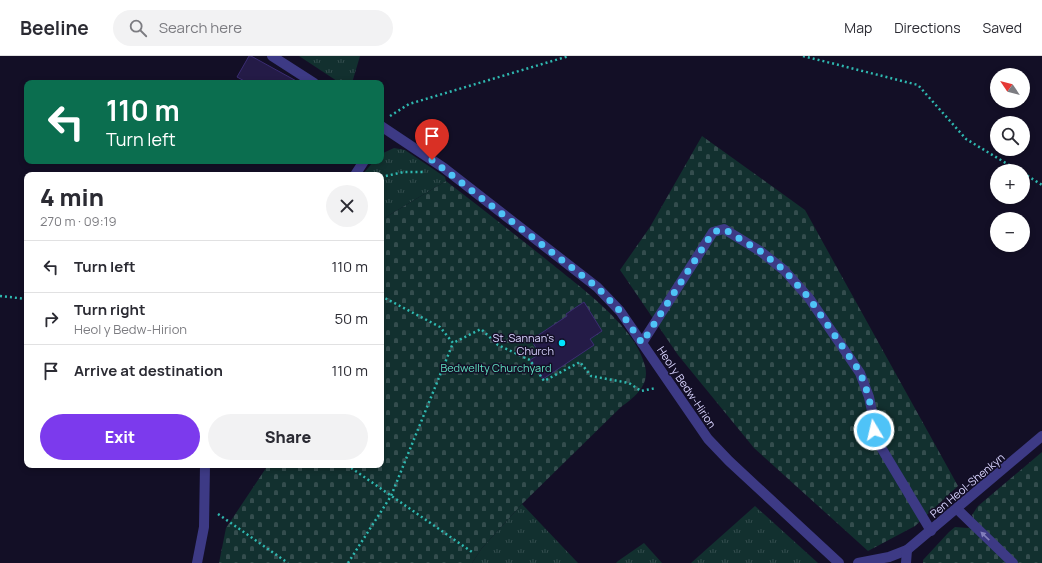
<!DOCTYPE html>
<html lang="en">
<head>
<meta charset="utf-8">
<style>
	:root { --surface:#fff; --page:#f2f2f3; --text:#2b2b33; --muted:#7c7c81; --line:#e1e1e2; --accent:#7c3aed }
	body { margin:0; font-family:Manrope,sans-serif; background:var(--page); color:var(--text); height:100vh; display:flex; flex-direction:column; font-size:15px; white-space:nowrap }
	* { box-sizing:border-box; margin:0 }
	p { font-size:13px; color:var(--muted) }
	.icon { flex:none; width:22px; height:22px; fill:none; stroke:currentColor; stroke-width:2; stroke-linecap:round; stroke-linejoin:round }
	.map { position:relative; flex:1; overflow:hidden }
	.panel { position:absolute; left:24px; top:116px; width:360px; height:296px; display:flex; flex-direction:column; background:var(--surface); border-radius:8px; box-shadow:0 2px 6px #0003 }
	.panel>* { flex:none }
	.guide { position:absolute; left:24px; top:24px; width:360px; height:84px; border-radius:8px; box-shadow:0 2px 6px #0003; background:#0b6e4f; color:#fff; overflow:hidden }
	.needle { width:26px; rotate:305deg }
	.fabs { position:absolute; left:990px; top:12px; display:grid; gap:8px }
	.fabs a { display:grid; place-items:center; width:40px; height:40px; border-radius:50%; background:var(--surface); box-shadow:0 2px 6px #0003; font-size:20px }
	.pin { position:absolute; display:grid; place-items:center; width:34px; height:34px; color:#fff; margin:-41px -17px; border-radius:50% 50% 50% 0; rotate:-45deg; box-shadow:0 0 4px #0007 }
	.pin .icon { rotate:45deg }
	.me { position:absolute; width:44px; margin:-22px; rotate:351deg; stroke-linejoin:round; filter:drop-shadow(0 0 3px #0008) }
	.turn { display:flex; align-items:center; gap:14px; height:84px; padding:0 16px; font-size:18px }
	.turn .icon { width:52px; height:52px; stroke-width:2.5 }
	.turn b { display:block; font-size:28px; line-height:34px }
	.round { display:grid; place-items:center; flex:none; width:42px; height:42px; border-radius:21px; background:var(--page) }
	.summary { display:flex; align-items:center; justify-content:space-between; height:68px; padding:0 16px }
	h1 { font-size:24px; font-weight:800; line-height:30px }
	.cta { display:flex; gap:8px; margin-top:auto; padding:8px 16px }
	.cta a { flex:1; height:46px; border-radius:24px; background:var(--accent); color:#fff; font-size:16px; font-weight:800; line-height:46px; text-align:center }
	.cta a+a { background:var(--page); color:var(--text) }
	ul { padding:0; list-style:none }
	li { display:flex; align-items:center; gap:12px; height:52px; padding:0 16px; border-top:1px solid var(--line) }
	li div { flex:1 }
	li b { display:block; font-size:15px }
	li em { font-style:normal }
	header { display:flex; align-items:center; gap:24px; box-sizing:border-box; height:56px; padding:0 20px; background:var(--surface); border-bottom:1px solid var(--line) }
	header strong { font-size:19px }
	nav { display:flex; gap:22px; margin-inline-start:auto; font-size:14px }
	.search { width:280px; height:36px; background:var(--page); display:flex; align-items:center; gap:10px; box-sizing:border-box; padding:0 14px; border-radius:22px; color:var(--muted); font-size:15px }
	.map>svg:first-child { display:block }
	.grass { fill:url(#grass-tufts) }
	.cemetery { fill:url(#cemetery-stones) }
	.building { fill:#241b47; stroke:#3b2d73 }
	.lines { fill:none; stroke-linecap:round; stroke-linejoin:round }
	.path { stroke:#2fb8b0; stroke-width:2.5; stroke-dasharray:2 3; stroke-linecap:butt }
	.minor { stroke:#3d3a85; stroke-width:10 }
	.oneway { fill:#837fbc }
	.route { stroke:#4fc3f7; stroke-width:7; stroke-dasharray:0 12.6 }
	.poi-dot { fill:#00e5ff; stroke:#130f26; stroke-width:1.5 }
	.labels { text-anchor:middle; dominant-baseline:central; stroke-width:3; stroke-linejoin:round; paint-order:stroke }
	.poi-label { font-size:11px; fill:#d9d4ff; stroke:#130f26; text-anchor:end }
	.park-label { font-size:11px; fill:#5fe0c0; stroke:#130f26 }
	.street-label { font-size:11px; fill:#d9d4ff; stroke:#130f26 }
</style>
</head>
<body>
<header>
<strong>Beeline</strong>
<div class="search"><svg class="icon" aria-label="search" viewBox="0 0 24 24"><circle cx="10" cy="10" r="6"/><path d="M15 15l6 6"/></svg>Search here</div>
<nav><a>Map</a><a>Directions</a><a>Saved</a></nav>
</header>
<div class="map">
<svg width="1042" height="507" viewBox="0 0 1042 507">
	<defs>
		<pattern id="grass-tufts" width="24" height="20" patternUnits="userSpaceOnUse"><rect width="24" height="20" fill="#12302f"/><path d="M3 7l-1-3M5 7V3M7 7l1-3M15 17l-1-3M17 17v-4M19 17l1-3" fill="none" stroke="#344d4e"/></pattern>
		<pattern id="cemetery-stones" width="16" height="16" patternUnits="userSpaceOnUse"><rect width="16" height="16" fill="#12302f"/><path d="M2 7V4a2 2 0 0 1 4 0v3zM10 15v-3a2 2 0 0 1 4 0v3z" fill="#344d4e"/></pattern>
	</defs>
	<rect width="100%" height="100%" fill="#130f26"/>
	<g class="grass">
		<path d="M299,0H360L352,27H340Z"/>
		<path d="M394,92L405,94L445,121L446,125L381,164V119H362L374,105H381V98Z"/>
		<path d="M522,448L578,507H472L482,492Z"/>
		<path d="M755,450L818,507H691Z"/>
		<path d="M644,487L662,507H616L618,505Z"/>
	</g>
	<g class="cemetery">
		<path d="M702,80L805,154L958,430L915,470L868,495L754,392L678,299L620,214L650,171Z"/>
		<path d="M446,125C480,151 513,177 547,204C577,229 636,270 645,310C650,329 635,341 621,351L522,448L482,492L472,507H219L226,472L268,409H381V164Z"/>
		<path d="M1042,396V507H923V504L949,476L955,471L968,472L975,467L972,459L978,450Z"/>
	</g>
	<g class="building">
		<path d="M249,0H251L300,27H248L237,21Z"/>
		<path d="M584,246L602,275L590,283L594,289L543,323L530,304L540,298L531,284L567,260L566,258Z"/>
	</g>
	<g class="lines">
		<g class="path">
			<path d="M803,0L918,29L966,83L1019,115"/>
			<path d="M390,60L409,48L569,0"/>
			<path d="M1023,117L1042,129"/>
			<path d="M381,121L404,116H424"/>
			<path d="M0,240L27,243"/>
			<path d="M381,240L440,271L453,287L481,273L498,289L530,304L544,325L580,306L591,320L629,327L641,335L656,332"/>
			<path d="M347,409L472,496"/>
			<path d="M218,458L288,507"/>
			<path d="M348,507L391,440L453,287"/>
		</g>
		<g class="minor">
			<path d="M272,0L314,27"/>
			<path d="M381,70L444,112L597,231L620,255L708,383L729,405L839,507"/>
			<path d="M355,119L364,105"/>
			<path d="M642,287L713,176L724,173L760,195L784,214L809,242L860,317L869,341L879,388L931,475"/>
			<path d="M957,453L1013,507"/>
			<path d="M197,507L204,471L205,409"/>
			<path d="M858,507L889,501L907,494L1042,380"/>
			<path d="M906,507L907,494"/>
		</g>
	</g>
	<defs><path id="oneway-solid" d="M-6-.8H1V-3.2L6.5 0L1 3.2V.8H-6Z"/></defs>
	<use class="oneway" href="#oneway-solid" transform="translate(985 480) rotate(-136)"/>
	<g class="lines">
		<path class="route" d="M432,104L597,231L620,255L642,287L713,176L724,173L760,195L784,214L809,242L860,316L869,341L874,374"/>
	</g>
	<circle class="poi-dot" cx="562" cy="287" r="4"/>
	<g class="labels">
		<g class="poi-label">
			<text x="554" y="281">St. Sannan's<tspan x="554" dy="13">Church</tspan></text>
		</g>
		<g class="park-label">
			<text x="496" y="311">Bedwellty Churchyard</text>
		</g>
		<g class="street-label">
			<text transform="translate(687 331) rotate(56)">Heol y Bedw-Hirion</text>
			<text transform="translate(967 429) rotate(-40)">Pen Heol-Shenkyn</text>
		</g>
	</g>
</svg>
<div class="fabs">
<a><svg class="needle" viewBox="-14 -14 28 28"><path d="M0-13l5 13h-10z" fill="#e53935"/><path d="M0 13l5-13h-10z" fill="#7c7c81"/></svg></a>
<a><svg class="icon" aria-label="search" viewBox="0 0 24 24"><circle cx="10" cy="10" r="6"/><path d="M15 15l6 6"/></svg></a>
<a>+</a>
<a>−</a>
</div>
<div class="pin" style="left:432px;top:104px;background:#d93025"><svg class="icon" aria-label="arrive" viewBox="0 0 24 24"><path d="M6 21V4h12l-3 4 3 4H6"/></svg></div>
<svg class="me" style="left:874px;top:374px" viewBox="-20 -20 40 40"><circle r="17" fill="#4fc3f7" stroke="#fff" stroke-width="3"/><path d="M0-11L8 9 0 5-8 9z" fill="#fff"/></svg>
<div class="guide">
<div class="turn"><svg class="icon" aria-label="left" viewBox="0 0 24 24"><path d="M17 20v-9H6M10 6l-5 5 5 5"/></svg><div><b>110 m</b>Turn left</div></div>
</div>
<section class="panel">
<div class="summary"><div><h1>4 min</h1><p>270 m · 09:19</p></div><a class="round"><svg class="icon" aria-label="close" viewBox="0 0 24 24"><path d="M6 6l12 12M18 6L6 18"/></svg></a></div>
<ul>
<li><svg class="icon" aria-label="left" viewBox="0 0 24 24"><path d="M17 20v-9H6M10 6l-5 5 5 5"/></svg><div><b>Turn left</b></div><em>110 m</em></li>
<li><svg class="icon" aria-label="right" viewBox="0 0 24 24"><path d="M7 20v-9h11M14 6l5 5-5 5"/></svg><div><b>Turn right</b><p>Heol y Bedw-Hirion</p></div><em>50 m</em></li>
<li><svg class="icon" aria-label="arrive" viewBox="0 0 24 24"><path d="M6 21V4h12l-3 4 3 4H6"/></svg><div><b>Arrive at destination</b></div><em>110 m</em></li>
</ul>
<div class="cta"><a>Exit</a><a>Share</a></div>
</section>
</div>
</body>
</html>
